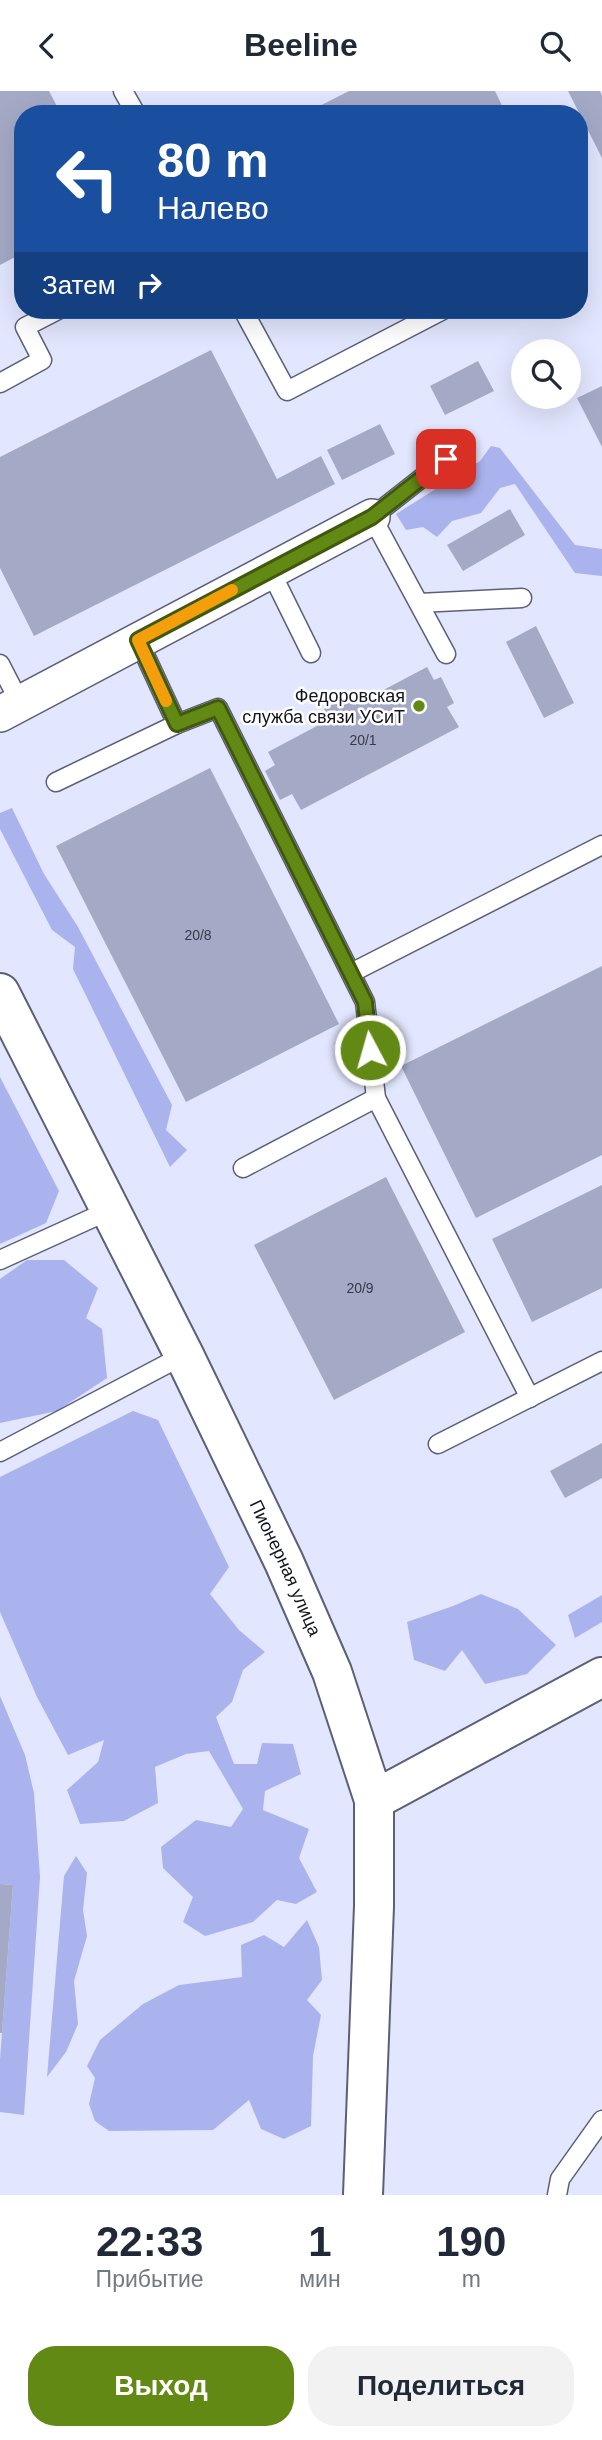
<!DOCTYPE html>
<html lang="ru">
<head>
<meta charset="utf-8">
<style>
	:root { --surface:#fff; --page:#f2f2f3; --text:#1f2937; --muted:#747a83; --accent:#628914 }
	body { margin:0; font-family:Arial,sans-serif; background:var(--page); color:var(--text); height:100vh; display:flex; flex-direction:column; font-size:26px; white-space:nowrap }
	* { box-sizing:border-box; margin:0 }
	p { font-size:23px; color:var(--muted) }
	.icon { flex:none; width:38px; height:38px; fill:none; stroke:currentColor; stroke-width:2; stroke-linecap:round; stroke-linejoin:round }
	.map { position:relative; height:2104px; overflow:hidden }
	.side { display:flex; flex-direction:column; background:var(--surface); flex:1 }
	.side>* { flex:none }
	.guide { position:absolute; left:14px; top:14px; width:574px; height:214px; border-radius:28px; box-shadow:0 7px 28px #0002; background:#1a4fa0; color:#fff; overflow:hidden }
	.fabs { position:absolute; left:511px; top:248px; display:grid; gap:14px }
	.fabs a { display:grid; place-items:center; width:70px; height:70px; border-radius:50%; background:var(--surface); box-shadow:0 7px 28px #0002; font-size:35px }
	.pin { position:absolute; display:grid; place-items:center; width:60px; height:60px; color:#fff; margin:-30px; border-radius:14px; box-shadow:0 4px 10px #0006 }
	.me { position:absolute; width:77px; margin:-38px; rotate:354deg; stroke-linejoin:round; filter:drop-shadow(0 0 5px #0008) }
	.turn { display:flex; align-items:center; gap:24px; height:147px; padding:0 28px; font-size:32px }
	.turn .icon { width:91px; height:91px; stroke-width:2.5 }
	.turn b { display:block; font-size:49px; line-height:60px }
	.then { display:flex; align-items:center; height:66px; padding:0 28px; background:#0003; gap:14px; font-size:26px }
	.eta { display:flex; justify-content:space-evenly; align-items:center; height:119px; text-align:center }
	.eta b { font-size:42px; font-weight:800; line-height:49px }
	.button { display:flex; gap:14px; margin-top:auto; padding:14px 28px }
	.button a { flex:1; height:80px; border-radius:28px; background:var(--accent); color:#fff; font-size:28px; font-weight:800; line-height:80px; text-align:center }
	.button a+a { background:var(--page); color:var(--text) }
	header { display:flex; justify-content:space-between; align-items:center; height:91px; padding:0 28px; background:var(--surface); font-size:32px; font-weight:800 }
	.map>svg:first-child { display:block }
	.green { fill:#abb3ee }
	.building { fill:#a4a9c6 }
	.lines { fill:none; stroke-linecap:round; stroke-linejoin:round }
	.lane-casing { stroke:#5b5f78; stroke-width:21 }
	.street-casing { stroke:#5b5f78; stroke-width:38 }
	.secondary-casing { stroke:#5b5f78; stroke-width:42 }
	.lane { stroke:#fff; stroke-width:18 }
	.street { stroke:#fff; stroke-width:35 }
	.secondary { stroke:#fff; stroke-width:38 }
	.route-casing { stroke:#40590d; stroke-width:18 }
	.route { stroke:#628914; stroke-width:12 }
	.slow { stroke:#f59e0b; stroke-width:12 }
	.poi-dot { fill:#628914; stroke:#fff; stroke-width:2.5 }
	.labels { text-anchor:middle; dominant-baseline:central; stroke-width:5; stroke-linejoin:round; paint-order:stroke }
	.number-label { font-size:14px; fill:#363948 }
	.poi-label { font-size:18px; fill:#12141e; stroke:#fff; text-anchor:end }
	.street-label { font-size:18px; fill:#12141e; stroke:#fff }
</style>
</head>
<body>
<header><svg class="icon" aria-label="back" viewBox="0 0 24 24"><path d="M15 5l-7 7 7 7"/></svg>Beeline<svg class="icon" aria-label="search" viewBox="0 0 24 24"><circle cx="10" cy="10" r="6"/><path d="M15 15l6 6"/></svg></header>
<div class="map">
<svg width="602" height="2104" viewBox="0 0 602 2104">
	<rect width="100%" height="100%" fill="#e2e6fe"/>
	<g class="green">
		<path d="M491,355L500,357L575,454L602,458V485L575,482L515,393L500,397L481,422L452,430L437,446L423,436L406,439L396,423L480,370Z"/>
		<path d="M12,717L44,783L78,836L172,1014L166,1039L187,1059L170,1076L73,878L75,856L52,839L0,738V722Z"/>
		<path d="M0,986L59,1100L46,1132L0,1153Z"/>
		<path d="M27,1169H64L98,1197L86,1227L102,1238L107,1287L57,1320L0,1332V1188Z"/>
		<path d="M133,1320L158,1329L229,1476L210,1503L239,1539L265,1561L243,1579L232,1611L216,1626L234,1673H257L262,1652L293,1653L301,1683L265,1700L263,1719L309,1738L299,1767L317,1801L296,1813L277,1809L253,1831L205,1845L183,1831L193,1806L163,1777L161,1756L196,1729L231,1736L243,1718L209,1660L186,1663L155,1676L158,1712L124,1730L80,1733L67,1699L98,1671L104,1649L68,1664L37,1606L0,1521V1386Z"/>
		<path d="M481,1503L518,1518L556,1554L527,1583L485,1593L462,1559L445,1580L414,1569L407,1531L453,1515Z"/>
		<path d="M602,1504V1531L575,1547L568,1524Z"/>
		<path d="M0,1605L25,1664L34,1702L40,1786L24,2024L0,2021V1968L13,1794L0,1793Z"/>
		<path d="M76,1765L87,1782L83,1819L87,1845L74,1890L78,1933L66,1961L47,1986L64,1785Z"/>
		<path d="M307,1829L319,1856L322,1889L307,1909L321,1924L313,1965L311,2035L284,2048L261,2038L249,2009L213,2039L109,2040L95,2030L89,2013L95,1987L87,1975L100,1949L143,1913L179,1894L242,1886L241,1854L264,1844L284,1856Z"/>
	</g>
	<g class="building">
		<path d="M0,0H49L61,23H23V162L0,174Z"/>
		<path d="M349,0H495L506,23H304Z"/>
		<path d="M568,0H600L602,5V67Z"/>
		<path d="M211,259L277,388L321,365L335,393L34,545L0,477V366Z"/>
		<path d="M478,270L494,300L445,324L430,295Z"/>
		<path d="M602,295V356L577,307Z"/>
		<path d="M380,333L395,363L342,389L327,359Z"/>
		<path d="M510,418L525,444L463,480L447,454Z"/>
		<path d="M536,535L574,612L544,627L506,551Z"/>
		<path d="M427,576L434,589L441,586L454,612L447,616L459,636L301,719L292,703L280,709L265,680L275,674L268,661L330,628L324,618L350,604L355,614Z"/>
		<path d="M210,677L339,933L186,1011L56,755Z"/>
		<path d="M602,875V1064L476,1127L401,975Z"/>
		<path d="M386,1086L465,1241L334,1309L254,1154Z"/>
		<path d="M602,1094V1197L532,1231L492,1148Z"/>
		<path d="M602,1352V1387L565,1407L550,1380Z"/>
		<path d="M0,1793L13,1794L2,1942H0Z"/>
	</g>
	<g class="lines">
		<defs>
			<g id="lane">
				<path d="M123,0L136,23"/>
				<path d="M243,219L287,300L443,219"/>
				<path d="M0,292L42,269L25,236L58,219"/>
				<path d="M270,479L311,562"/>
				<path d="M419,512L522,507"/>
				<path d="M138,549L177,633"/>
				<path d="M446,563L372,426L465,353"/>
				<path d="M0,573L20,612"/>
				<path d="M56,691L177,633L218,617L365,911L376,1007L530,1307"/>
				<path d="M351,882L602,754"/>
				<path d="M243,1077L376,1007"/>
				<path d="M0,1169L110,1119"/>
				<path d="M438,1353L602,1270"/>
				<path d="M0,1361L184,1264"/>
				<path d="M557,2104L560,2088L602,2029"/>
			</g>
			<path id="street" d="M0,623L372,426"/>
			<g id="secondary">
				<path id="s1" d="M0,902L184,1264L284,1471L332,1581L374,1709V1815L363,2104"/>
				<path d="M374,1709L602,1586"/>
			</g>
		</defs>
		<use href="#lane" class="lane-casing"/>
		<use href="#street" class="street-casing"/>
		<use href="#secondary" class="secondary-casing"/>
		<use href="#lane" class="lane"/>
		<use href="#street" class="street"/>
		<use href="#secondary" class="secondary"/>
	</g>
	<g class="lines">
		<defs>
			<path id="route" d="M370,959L365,911L218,617L177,633L138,549L372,426L446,368"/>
		</defs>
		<use href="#route" class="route-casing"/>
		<use href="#route" class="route"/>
		<path class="slow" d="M166,610L138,549L232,499"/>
	</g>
	<circle class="poi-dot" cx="419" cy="615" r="7"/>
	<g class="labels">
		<g class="number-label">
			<text x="363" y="649">20/1</text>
			<text x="198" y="844">20/8</text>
			<text x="360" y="1197">20/9</text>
		</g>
		<g class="poi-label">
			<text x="405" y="605">Федоровская<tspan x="405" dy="21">служба связи УСиТ</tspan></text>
		</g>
		<g class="street-label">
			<text stroke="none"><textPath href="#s1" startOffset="642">Пионерная улица</textPath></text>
		</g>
	</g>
</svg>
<div class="fabs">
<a><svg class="icon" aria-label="search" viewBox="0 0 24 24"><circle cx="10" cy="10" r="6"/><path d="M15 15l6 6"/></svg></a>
</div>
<div class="pin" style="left:446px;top:368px;background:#d93025"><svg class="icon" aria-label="arrive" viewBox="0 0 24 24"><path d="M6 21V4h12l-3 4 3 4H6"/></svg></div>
<svg class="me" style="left:370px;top:959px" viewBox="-20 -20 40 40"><circle r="17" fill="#628914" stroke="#fff" stroke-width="3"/><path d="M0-11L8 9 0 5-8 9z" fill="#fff"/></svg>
<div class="guide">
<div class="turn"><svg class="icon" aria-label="left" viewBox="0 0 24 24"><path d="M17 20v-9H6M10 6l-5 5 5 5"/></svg><div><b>80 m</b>Налево</div></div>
<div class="then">Затем<svg class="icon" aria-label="right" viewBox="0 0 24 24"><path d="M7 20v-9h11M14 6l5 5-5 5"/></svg></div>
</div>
</div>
<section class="side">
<div class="eta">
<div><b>22:33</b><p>Прибытие</p></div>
<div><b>1</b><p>мин</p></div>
<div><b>190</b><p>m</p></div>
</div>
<div class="button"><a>Выход</a><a>Поделиться</a></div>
</section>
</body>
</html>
